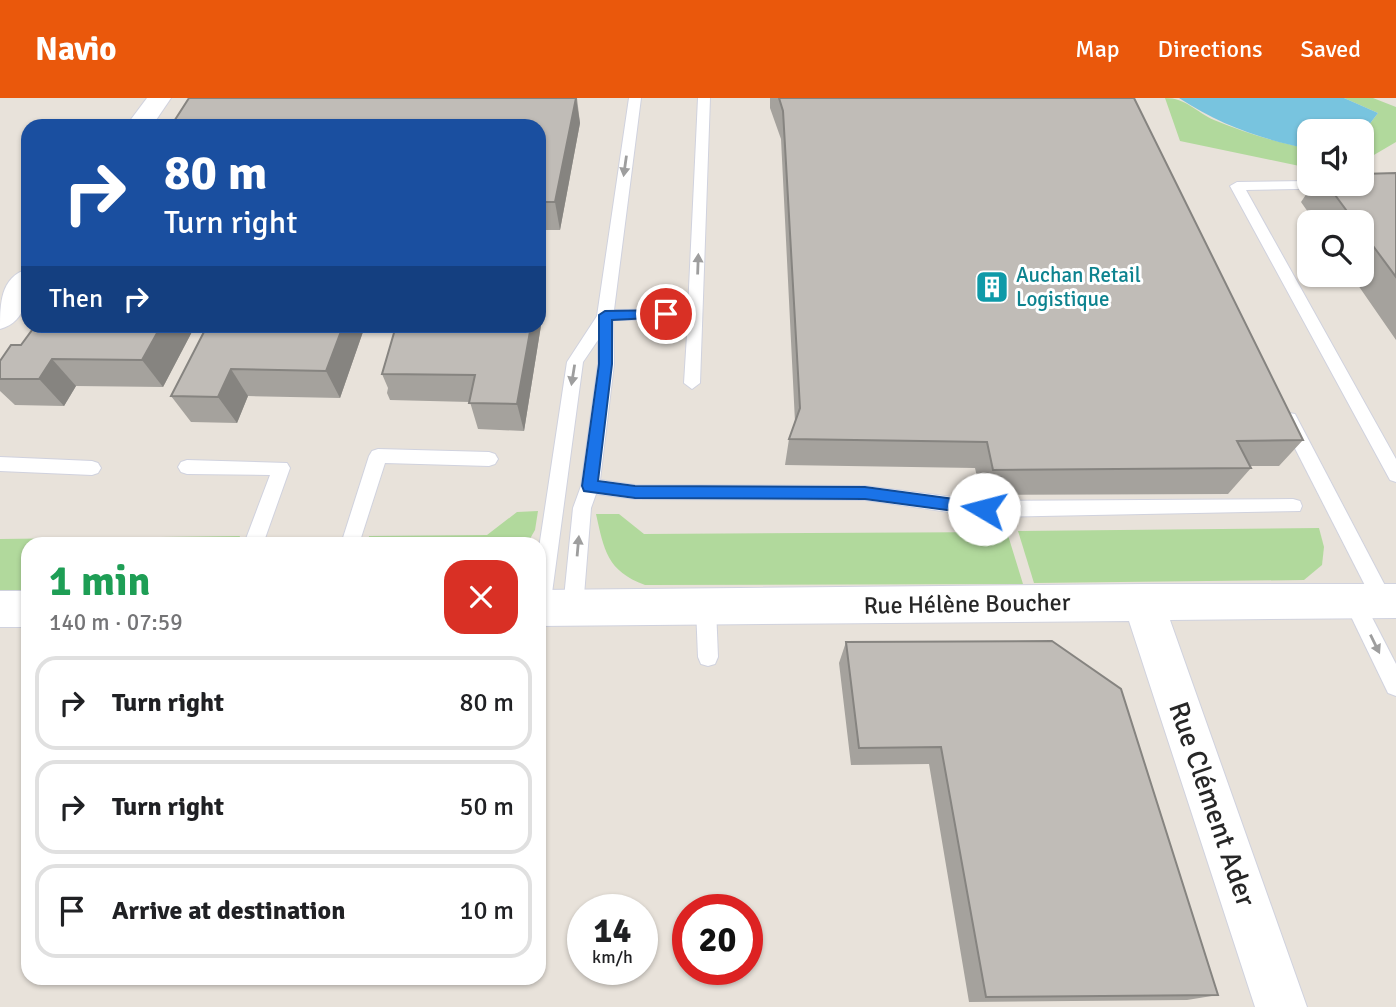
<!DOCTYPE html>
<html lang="en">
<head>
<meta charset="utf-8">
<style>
	:root { --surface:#fff; --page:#f6f6f6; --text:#202124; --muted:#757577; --line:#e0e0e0; --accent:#ea580c }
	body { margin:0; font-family:Signika,sans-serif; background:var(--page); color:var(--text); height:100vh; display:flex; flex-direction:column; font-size:26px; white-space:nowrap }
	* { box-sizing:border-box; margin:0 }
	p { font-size:23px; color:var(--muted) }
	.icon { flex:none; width:38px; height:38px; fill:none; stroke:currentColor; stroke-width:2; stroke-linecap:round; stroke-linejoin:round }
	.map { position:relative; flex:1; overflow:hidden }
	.details { position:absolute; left:21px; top:439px; width:525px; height:448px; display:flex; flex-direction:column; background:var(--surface); border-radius:21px; box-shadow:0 2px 5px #0004 }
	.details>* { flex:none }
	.hud { position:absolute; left:21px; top:21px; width:525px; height:214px; border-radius:21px; box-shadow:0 2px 5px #0004; background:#1a4fa0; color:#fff; overflow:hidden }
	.controls { position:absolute; left:1297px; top:21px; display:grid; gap:14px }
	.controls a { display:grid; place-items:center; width:77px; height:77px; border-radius:14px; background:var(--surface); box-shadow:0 2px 5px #0004; font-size:35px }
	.speed { position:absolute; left:567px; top:796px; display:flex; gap:14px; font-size:35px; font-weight:700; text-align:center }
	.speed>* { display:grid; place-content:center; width:91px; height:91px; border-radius:50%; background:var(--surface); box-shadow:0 2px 5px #0004; line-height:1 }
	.speed small { font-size:18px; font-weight:400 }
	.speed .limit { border:10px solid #d22; background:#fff; color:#111 }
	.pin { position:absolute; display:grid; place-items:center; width:60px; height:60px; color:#fff; margin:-30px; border:4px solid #fff; border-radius:50%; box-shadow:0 2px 7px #0007 }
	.me { position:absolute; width:77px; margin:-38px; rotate:278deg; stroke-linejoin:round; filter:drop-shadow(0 0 5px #0008) }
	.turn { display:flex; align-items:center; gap:24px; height:147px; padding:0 28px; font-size:32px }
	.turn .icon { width:91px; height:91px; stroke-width:2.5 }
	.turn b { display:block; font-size:49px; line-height:60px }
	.then { display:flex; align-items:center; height:66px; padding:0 28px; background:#0003; gap:14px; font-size:26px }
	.round { display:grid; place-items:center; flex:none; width:74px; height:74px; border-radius:21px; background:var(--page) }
	.head { display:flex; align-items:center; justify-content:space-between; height:119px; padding:0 28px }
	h1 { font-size:42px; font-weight:800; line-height:52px; color:#1e9e55 }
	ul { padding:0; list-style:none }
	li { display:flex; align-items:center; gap:21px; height:94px; margin:0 14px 10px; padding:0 14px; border:4px solid var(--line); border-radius:21px }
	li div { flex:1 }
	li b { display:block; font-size:26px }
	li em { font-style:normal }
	header { display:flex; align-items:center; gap:42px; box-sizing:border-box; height:98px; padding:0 35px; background:var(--accent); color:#fff }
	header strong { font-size:33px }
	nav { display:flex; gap:38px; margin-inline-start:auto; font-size:24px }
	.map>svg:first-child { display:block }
	.green { fill:#b1d99c }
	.water { fill:#78c4df }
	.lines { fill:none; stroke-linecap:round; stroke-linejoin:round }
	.service-casing { stroke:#d0d2de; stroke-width:2 }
	.minor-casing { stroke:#d0d2de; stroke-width:2 }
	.service { fill:#fff; fill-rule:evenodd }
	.minor { fill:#fff; fill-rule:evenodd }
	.wall { fill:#a5a29d }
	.shaded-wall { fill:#868480 }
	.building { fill:#c0bcb7; stroke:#868480; stroke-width:2 }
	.oneway { fill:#9e9e9e }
	.route { fill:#1a73e8; stroke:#114b97; stroke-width:2 }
	.labels { text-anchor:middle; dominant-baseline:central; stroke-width:6; stroke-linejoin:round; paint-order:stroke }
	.far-culture-label { font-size:21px; fill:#0d838f; stroke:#fff; text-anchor:start }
	.street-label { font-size:24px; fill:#272727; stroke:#fff }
	.near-street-label { font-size:28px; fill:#272727; stroke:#fff }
</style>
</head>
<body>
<header>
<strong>Navio</strong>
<nav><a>Map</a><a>Directions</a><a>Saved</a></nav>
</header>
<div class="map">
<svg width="1396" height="909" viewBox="0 0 1396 909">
	<rect width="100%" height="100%" fill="#e8e2da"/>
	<g class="green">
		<path d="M1165,0C1186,0 1196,14 1214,22C1246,35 1276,44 1309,51V70L1180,43Z"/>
		<path d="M1344,0H1373L1396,9V44L1362,64V36L1378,15Z"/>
		<path d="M538,413L535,432L527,446H368L369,438L487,437L517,414Z"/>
		<path d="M596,416H619L644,436L1007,434L1023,486L645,487C607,473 604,452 596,416Z"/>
		<path d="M1319,430L1324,449L1322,467L1304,482L1034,485L1018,433Z"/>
		<path d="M240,438L237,446H28V494H0V441Z"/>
	</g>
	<path class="water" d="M1179,0H1344L1378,15L1362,36V33H1309V51C1261,41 1220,27 1179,0Z"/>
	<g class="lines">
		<defs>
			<g id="service">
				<path d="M629,0H641L614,212L688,211L698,0H710L700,285L692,291L684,285L688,221L613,222L614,266L600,382L635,387L865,388L984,403L1293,401L1300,403L1302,408L1300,413L984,419L865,402L635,401L596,396L591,410L583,510L580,516L573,519L566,516L563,510L573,410L581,388L598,266V242L583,264L550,510L547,516L539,518V450L567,264L597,218Z"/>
				<path d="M1309,83V86H1354L1347,90L1246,92L1396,361V384L1390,382L1230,88L1237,84Z"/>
				<path d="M1289,315L1295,316L1390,497L1393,503L1390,509L1383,512L1376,509L1280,321L1283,316Z"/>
				<path d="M378,351L489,354L495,356L498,361L495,366L489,368L385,365L359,446H341L369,358L372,353Z"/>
				<path d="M0,359L92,363L98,365L101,370L98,375L92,377L0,373Z"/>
				<path d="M187,362L287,365L290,370L263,446H244L270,377L187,376L181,374L178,369L181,364Z"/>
				<path d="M1354,495L1361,498L1396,566V598L1388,595L1344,504L1347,498Z"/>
				<path d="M706,501L713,504L716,510L718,559L715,566L708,568L701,566L698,559L696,510L699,504Z"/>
			</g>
			<g id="minor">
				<path d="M147,0H171L152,28H126Z"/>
				<path d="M28,171C28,196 28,223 0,231C0,206 0,179 28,171Z"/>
				<path d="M1143,486H1396V520L1170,522L1307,909H1255L1129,523L539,528V492Z"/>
				<rect x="0" y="493" width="28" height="36"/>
			</g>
		</defs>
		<use href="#service" class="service-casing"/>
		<use href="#minor" class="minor-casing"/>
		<use href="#service" class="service"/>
		<use href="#minor" class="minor"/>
	</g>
	<g class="wall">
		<path d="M189,0H577L580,25L560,132H539V28Z"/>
		<path d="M770,0H1134L1303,342L1279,368H1250L1251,370L1228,396L981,397L975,370L785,367L789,341L795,324L781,41L770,10Z"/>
		<path d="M1396,75V242L1351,177H1362V124H1315L1301,104L1313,86H1362Z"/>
		<path d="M543,215L524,333L478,331L470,304L390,302L387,295L388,290L382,276Z"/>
		<path d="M195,228L163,289L76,288L64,308L15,307L0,293V263L21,247Z"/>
		<path d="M207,228H365L340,300L248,298L237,325L191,324L171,298Z"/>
		<path d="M846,544L1218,897L1187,902L969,904L929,666L851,667L839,565Z"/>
	</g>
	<g class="shaded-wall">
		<path d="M576,0L580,25L560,132L555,104Z"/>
		<path d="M539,193L543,215L524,333L517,306L531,228H539Z"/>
		<path d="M161,228H195L163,289L142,262Z"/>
		<path d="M343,228H365L340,300L326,273Z"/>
		<path d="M52,261L76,288L64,308L39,281Z"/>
		<path d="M231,271L248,298L237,325L218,299Z"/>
	</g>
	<g class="building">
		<path d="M189,0H576L555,104H539V28H171Z"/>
		<path d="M779,0H1134L1303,342L1237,343L1251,370L993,372L987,344L789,341L800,310L783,13Z"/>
		<path d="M1396,75V179L1362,133V124H1355L1327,86H1362V76Z"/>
		<path d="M35,228H161L142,262L52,261L39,281H0V263L11,247H21Z"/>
		<path d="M207,228H343L326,273L231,271L218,299L171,298Z"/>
		<path d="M396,228H531L517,306L469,305L475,277L382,276Z"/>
		<path d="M1052,543L1121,591L1218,897L986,899L941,649L859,650L846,544Z"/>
		<path d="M28,667V676H24Z"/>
	</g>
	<defs><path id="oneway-solid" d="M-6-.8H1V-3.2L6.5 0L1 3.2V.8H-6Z" transform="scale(1.75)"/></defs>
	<g class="oneway">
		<use href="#oneway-solid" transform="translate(625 68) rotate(98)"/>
		<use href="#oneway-solid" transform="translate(698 166) rotate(-88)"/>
		<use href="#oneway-solid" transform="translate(573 277) rotate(99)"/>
		<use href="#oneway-solid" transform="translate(578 448) rotate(-85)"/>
		<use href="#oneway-solid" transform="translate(1375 546) rotate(64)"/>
	</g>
	<path class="route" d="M666,212L672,216L670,219L612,222V266L598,383L635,388L865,389L984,405L992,411L989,415L984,417L865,401L635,400L584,393L582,388L599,266V217L605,213Z"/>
	<defs>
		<symbol id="building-square" viewBox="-11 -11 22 22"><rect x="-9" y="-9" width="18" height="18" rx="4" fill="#0f9aa8" stroke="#fff"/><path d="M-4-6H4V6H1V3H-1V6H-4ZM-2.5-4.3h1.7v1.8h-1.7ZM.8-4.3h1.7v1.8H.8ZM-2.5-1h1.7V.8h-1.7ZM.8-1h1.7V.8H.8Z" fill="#fff"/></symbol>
	</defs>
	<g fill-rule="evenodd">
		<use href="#building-square" x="973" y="170" width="38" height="38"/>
	</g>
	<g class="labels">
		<g class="far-culture-label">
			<text x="1016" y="177">Auchan Retail<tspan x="1016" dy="24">Logistique</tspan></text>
		</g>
		<g class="street-label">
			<text transform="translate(967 506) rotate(-1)">Rue Hélène Boucher</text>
		</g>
		<g class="near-street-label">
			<text transform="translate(1212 706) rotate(71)">Rue Clément Ader</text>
		</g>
	</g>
</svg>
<div class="controls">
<a><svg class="icon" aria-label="sound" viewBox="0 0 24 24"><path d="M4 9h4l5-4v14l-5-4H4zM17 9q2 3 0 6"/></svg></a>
<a><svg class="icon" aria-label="search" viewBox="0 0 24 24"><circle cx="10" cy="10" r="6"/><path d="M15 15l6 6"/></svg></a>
</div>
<div class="speed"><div>14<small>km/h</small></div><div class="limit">20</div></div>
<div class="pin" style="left:666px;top:216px;background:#d93025"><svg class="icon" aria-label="arrive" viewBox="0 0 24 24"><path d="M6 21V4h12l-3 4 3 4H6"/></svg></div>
<svg class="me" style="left:984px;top:411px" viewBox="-20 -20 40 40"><circle r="19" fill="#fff"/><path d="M0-13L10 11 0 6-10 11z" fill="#1a73e8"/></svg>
<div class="hud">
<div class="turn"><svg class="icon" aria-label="right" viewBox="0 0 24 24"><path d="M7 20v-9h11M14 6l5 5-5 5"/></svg><div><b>80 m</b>Turn right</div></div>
<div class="then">Then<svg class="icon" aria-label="right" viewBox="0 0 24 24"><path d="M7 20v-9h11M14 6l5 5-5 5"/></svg></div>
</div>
<section class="details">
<div class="head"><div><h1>1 min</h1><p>140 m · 07:59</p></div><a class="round" style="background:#d93025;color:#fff"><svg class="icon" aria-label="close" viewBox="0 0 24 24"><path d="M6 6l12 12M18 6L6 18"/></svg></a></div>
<ul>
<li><svg class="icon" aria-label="right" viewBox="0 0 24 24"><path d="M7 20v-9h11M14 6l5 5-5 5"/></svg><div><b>Turn right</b></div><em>80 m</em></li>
<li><svg class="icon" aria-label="right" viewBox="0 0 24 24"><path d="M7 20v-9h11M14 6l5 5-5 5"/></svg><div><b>Turn right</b></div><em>50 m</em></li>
<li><svg class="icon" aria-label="arrive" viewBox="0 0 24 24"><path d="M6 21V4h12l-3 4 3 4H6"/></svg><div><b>Arrive at destination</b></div><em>10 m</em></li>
</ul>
</section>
</div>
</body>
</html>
